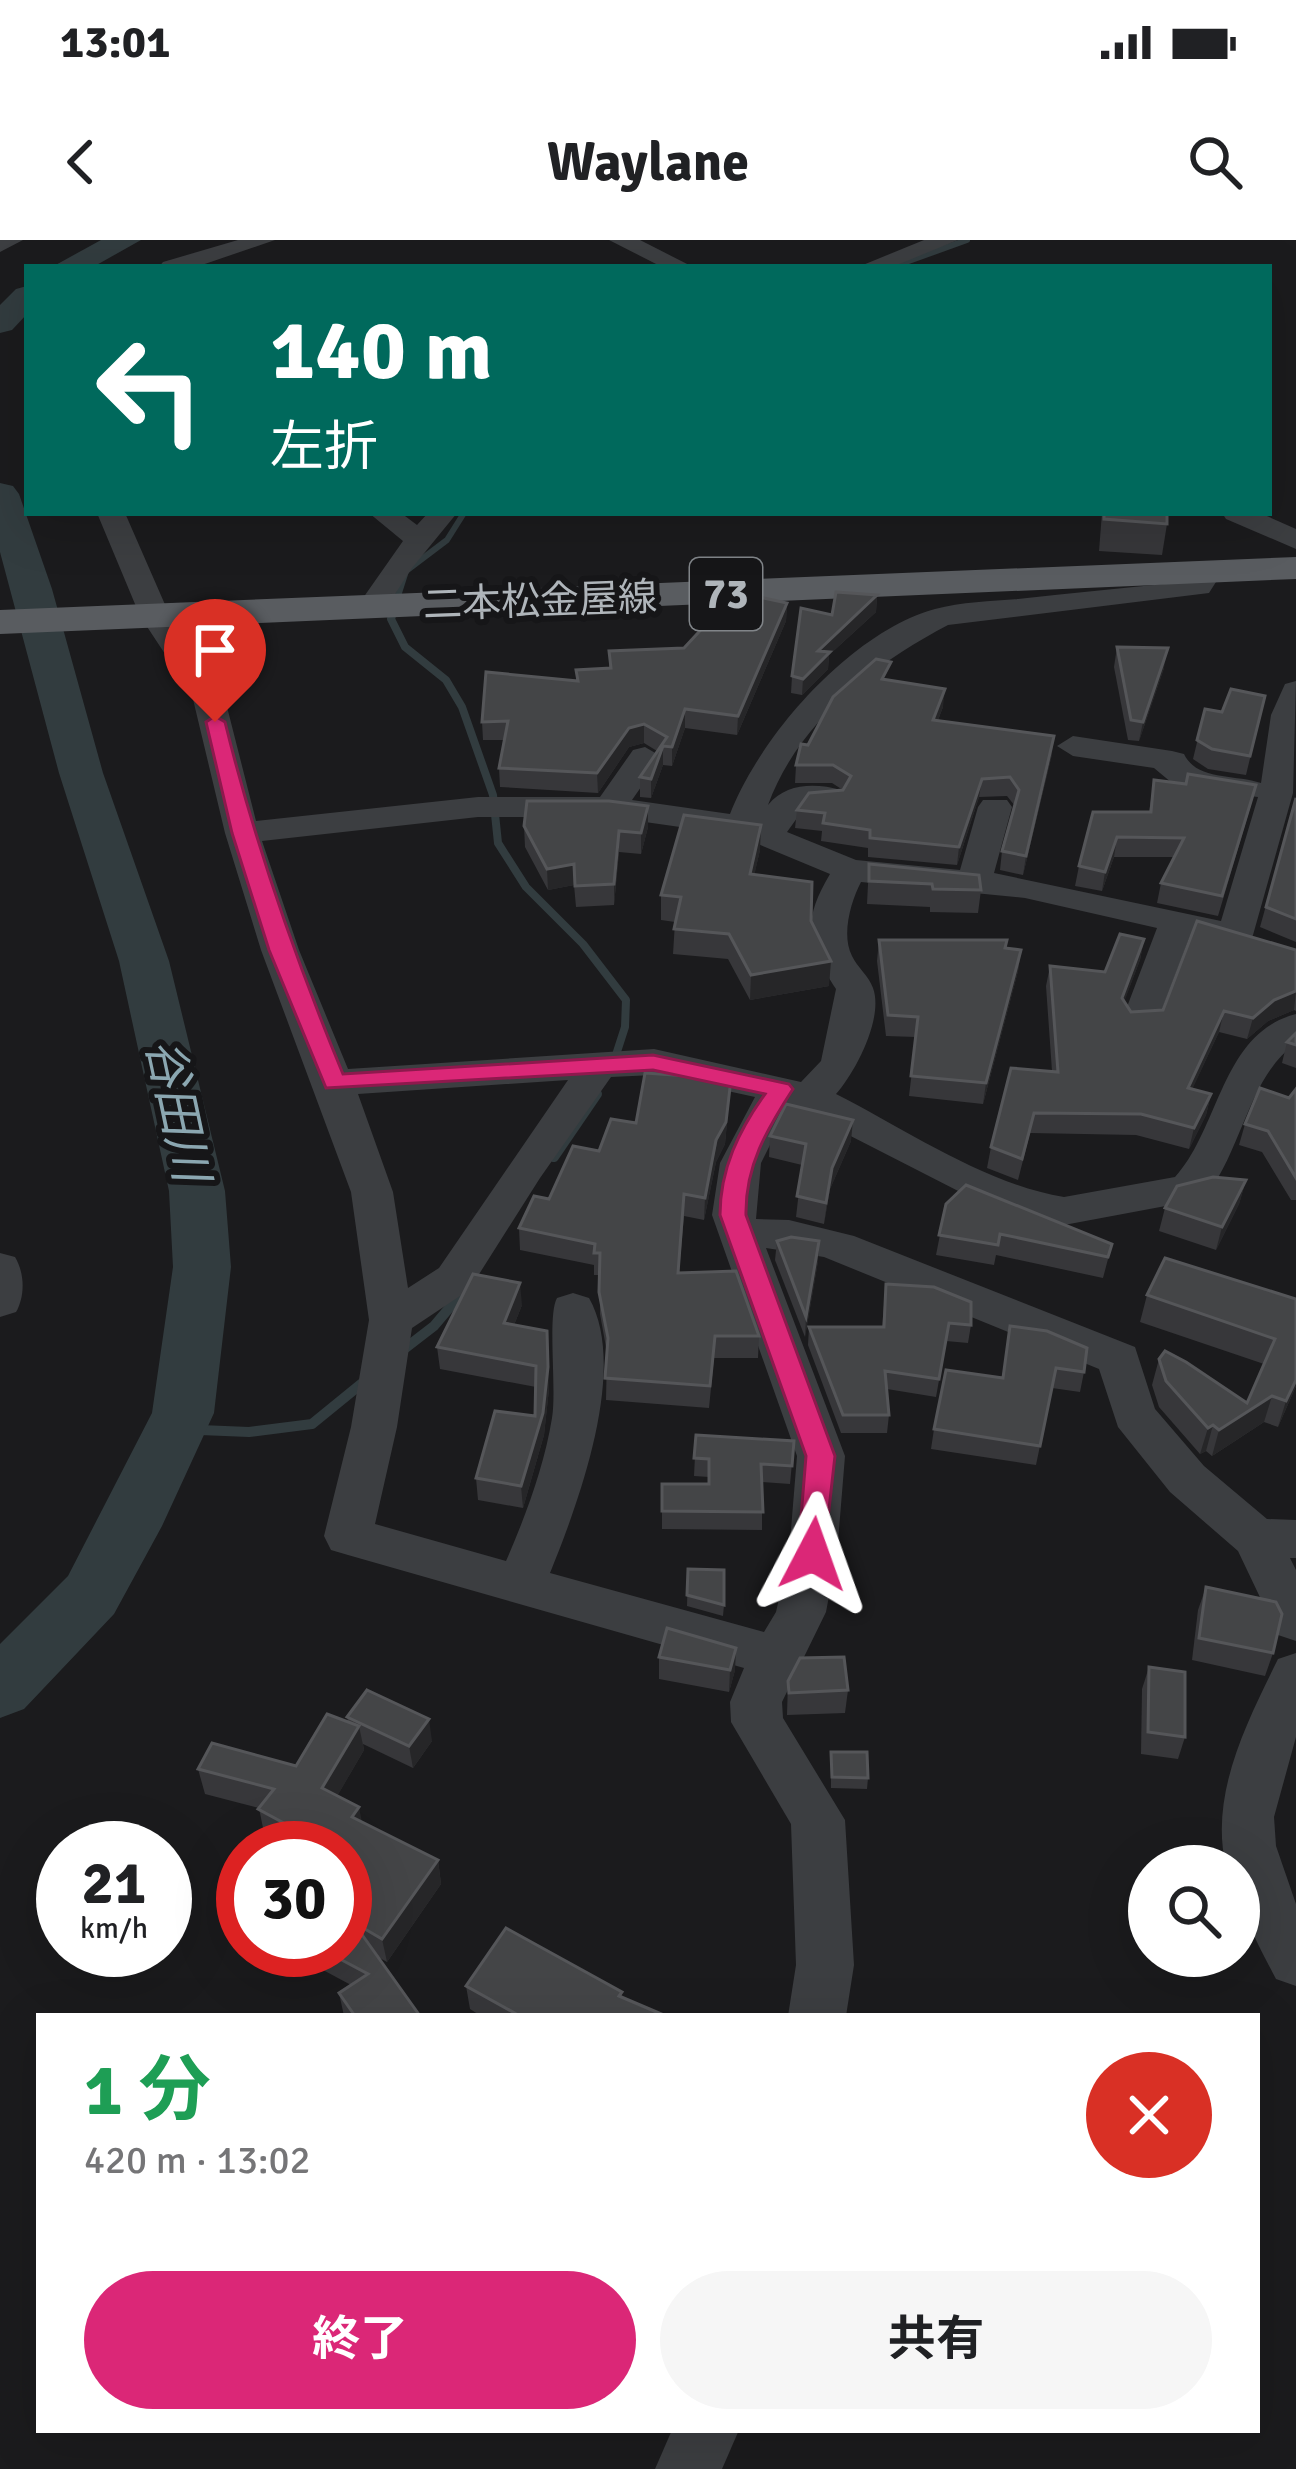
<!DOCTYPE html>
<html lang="ja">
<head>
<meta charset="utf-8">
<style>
	:root { --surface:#fff; --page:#f6f6f6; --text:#202124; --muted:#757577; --accent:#db2777 }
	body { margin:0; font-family:Signika,"Noto Sans JP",sans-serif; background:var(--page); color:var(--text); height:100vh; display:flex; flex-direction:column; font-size:45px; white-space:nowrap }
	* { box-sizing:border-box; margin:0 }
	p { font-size:39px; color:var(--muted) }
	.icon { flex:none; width:66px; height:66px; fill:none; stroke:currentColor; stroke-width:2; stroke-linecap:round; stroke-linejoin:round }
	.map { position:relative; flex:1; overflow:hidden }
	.panel { position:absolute; left:36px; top:1773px; width:1224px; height:420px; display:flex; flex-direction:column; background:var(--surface); border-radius:0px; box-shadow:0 12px 48px #0002 }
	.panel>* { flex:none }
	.top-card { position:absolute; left:24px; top:24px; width:1248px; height:252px; border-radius:0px; box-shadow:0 12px 48px #0002; background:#00695c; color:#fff; overflow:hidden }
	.controls { position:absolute; left:1128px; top:1605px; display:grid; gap:24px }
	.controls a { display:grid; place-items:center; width:132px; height:132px; border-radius:50%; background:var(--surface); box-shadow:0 12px 48px #0002; font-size:60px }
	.speed { position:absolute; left:36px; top:1581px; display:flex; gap:24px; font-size:60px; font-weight:700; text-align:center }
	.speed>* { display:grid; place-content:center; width:156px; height:156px; border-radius:50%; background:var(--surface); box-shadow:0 12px 48px #0002; line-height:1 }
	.speed small { font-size:30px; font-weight:400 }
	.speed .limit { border:18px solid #d22; background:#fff; color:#111 }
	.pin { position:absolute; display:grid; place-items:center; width:102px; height:102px; color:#fff; margin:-123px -51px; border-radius:50% 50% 50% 0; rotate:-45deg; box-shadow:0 0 12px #0007 }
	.pin .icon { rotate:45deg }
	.me { position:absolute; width:132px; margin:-66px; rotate:4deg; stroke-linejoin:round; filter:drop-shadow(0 0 9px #0008) }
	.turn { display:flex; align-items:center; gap:42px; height:252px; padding:0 48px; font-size:54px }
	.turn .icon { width:156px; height:156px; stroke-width:2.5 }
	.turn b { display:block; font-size:84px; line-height:102px }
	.round { display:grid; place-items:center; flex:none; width:126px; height:126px; border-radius:63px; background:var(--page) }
	.head { display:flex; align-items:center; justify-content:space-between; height:204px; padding:0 48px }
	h1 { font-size:72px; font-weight:700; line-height:90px; color:#1e9e55 }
	.button { display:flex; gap:24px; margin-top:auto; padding:24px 48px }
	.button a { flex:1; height:138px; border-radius:72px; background:var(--accent); color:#fff; font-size:48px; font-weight:700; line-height:138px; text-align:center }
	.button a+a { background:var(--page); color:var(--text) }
	.status { display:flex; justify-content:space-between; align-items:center; height:84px; padding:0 60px; background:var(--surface); direction:ltr }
	.status svg { height:33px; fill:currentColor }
	header { display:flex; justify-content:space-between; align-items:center; height:156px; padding:0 48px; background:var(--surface); font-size:54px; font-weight:700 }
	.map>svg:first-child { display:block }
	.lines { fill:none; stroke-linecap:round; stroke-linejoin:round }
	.stream-far2 { stroke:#323c3f; stroke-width:6 }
	.stream-far1 { stroke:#323c3f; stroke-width:8 }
	.stream { stroke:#323c3f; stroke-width:10 }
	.river { fill:#323c3f; fill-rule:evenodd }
	.minor { fill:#3c3e41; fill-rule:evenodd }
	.major { fill:#595c60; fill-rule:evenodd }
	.wall { fill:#37373a }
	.shaded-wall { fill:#262628 }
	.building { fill:#444547; stroke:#555659; stroke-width:3 }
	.route { fill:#db2777; stroke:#8e194d; stroke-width:3 }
	.labels { text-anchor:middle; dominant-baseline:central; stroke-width:12; stroke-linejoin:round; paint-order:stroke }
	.far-street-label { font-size:39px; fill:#afb5ba; stroke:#161618 }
	.shield { fill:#161618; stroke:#818589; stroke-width:3 }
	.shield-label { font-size:42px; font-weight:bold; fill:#afb5ba }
	.water-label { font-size:48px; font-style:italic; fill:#8ba7b1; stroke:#161618 }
</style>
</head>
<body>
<div class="status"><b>13:01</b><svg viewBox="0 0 49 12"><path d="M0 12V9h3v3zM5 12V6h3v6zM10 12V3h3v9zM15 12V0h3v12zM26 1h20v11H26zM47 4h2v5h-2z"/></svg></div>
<header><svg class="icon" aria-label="back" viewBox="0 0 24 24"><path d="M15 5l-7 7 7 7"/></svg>Waylane<svg class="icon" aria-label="search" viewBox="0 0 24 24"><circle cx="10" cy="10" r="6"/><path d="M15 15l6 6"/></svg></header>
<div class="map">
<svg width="1296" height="2229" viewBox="0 0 1296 2229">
	<rect width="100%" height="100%" fill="#1b1b1d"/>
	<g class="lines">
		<g class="stream-far2">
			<path d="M892,27L967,0"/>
			<path d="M397,359L406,331L447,300L464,273"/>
		</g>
		<path class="stream-far1" d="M398,356L391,379L405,407L446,440L462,467L493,555L498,603L526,647L583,704L626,760L625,787L614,821"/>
		<g class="stream">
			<path d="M554,917L597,854"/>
			<path d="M399,1113L434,1086L467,1047"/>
			<path d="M176,1189L249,1192L312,1184L366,1140"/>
		</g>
		<g class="river">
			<path d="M101,0H141L93,27H52Z"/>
			<path d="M27,46V74L12,90L0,93V65L16,49Z"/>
			<path d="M0,243L13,246L19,254L52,349L103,533L169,721L225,951L231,1027L214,1173L162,1286L114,1374L24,1469L0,1478V1404L68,1336L152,1173L173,1027L169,951L119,721L59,533L0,312Z"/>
		</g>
		<g class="minor">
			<path d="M0,0H23L0,12Z"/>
			<path d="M238,0H275L196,27H159L163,22Z"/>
			<path d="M609,0H640L693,27H662Z"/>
			<path d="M924,0H958L892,27H858Z"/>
			<path d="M97,273H125L170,376L224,455L256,581L478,557H600L633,510L645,507L662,517L632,560L730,574C760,496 851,392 935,369C961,362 991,361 1018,359C1070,353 1123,348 1175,343L1187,340L1196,328L1206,325L1221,334L1209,353L948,385C872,425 798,483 768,565C786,543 815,543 841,550L846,557L841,564L805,567L787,592L856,620L960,630L978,567L983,560H1007L1012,567L994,633L1221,681L1258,557L1178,548L1154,528L1073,516L1057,506L1073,496L1172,511L1184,514C1197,541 1234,534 1261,543L1271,475L1285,444L1296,441L1293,553L1253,695L1248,703L1235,706L1190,696L1155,788H1127L1122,780L1157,688L1025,658L861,642C851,661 841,695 852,716C857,727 869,736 873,748C884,778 855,833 836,854C907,890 985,944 1064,957L1175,937C1220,888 1221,793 1296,774V803C1247,838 1242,914 1203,959L1064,985L966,955L790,865L761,923L756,979L789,980L854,996L1135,1107L1155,1169L1204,1226L1267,1279L1296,1280V1318H1290L1296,1330V1401L1278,1395L1238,1311L1170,1252L1118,1187L1099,1129L824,1017L766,1008L845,1216L837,1314L826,1372L782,1462L783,1478L845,1580L854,1725L846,1776H788L796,1725L791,1584L731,1482L730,1462L744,1428L348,1315L331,1310L324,1296L351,1187L369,1080L351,952L261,710L225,593L192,455L140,376ZM478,577H610L736,595L830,634C801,683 807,704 836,749L821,821L801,842L654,809L348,829L299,710L262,601ZM654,835L755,857L720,923L712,975L797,1216L789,1314L776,1372L764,1392L550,1333C578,1264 629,1128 589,1058L573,1053L557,1058C547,1076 557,1148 552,1178C544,1227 526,1275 506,1321L375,1284L397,1187L412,1088L469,1050L540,938L611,837ZM568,840L439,1028L408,1048L393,952L358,854Z"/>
			<path d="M369,273H401L417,285L428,273H457L412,328L382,374L371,377L356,368L403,301Z"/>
			<path d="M1222,273H1260L1296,289V309L1226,279Z"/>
			<path d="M0,1013L15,1017C25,1034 25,1056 16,1072L0,1077Z"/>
			<path d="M1296,1413V1497L1274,1577L1276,1606L1296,1664V1746L1276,1739C1255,1698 1239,1673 1239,1626H1226C1209,1555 1247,1482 1278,1419Z"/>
			<path d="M672,2190H739L722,2229H655Z"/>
		</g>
		<path class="major" d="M1296,317V339L0,394V370Z"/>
	</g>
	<g class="wall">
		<path d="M1102,273H1167V284L1162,315L1099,311Z"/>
		<path d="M877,355L876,372L829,415L828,429L802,455L791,453L792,436L832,375Z"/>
		<path d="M787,363L786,381L737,495L685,488L672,526L663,525L651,558L640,557V537L657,511L644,503L629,507L598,553L500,547L499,528L504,500H483L482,482L576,440V430L609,428V411L684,408Z"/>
		<path d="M1117,407L1164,428L1139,501L1128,500L1114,427Z"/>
		<path d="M889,440L943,467L938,480L1052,514L1023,635L1000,630L1002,611L1015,566L1007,556L979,557L957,625L868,617V608L821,601L822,591L795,588L797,570L843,550L832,543H795L796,525L808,505Z"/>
		<path d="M1265,456L1246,535L1208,529L1193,519L1205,469L1222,472Z"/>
		<path d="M1154,540L1251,565L1218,676L1157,663L1161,643L1174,617H1114L1102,651L1075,646L1079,626L1149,572Z"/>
		<path d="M1296,558V702L1260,687Z"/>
		<path d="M524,586L648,587L641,614L619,612L614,665L576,667L574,645L548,650L525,607Z"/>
		<path d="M760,610L754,635L811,681L829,746L750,760L728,719L673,714L675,682L661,680V655Z"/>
		<path d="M869,624L981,650L978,673L930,672V667L867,664Z"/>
		<path d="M1144,699L1140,720L1124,761L1131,772L1163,770L1296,710V771L1294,770L1268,781L1247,799L1219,792L1192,849L1211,854L1206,875L1189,909L1136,895L1030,893L1018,940L987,928L991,907L1052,831L1046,746L1050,726L1105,732Z"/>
		<path d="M879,700L1021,710L1018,731L983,864L909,856L916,797L886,796L877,721Z"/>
		<path d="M1296,793V828L1282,823L1287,802Z"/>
		<path d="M731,839L725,904L716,922L704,980L684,976L679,1033L759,1096L758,1118H714L709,1168L606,1160L607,1113L600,1074V1035H594V1025L520,1010L519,988L599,911L636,883Z"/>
		<path d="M1296,849V960H1291L1262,912L1239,905L1245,884L1289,858Z"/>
		<path d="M770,896L851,901L830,949L824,984L796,977L802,925L769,917Z"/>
		<path d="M1246,940L1239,964L1216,1010L1159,991L1165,968Z"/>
		<path d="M946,964L1112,1004L1103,1038L996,1015L994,1025L936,1015Z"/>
		<path d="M777,1001L818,1021L805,1097L775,1020Z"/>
		<path d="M886,1044L971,1085L968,1103L946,1101L936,1157L887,1149L889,1175L887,1193H841L808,1105L809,1087H882Z"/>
		<path d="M1147,1055L1296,1059V1146L1278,1187L1264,1182L1212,1216L1206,1211L1200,1214L1159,1167L1152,1145L1159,1119L1247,1163L1264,1124L1140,1082Z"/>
		<path d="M522,1065L514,1085L549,1149L544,1195L523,1268L478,1260L476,1238L535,1176L536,1147L440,1129L437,1107Z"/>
		<path d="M1010,1086L1084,1132L1080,1152L1052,1148L1036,1225L931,1209L934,1189L1002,1138Z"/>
		<path d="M696,1195L794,1201L790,1244L762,1242V1290L662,1289V1244H709V1237L694,1236Z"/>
		<path d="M688,1329L724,1365L723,1376L687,1366Z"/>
		<path d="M1206,1347L1273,1413L1265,1436L1192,1420L1198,1370Z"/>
		<path d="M659,1417L735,1430L729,1452L659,1439Z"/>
		<path d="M1149,1427L1185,1497L1178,1519L1141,1514L1142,1449Z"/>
		<path d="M788,1441L848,1450L845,1473L787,1475Z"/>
		<path d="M347,1477L432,1501L413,1528L363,1504L364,1510L337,1556L362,1582L438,1620L441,1644L387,1722L378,1717L420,1776H344L339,1753L351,1745L310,1723L306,1710H345L348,1639L345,1637V1608H291L264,1593L259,1568L205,1554L198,1529L296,1526L348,1482Z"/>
		<path d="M831,1512L868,1538L867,1549L831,1548Z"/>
		<path d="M466,1746L622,1752V1757L666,1776H481L470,1769Z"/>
	</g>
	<g class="shaded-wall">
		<path d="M877,355L876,372L829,415L828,429L802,455L803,439L818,411Z"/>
		<path d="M787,363L786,381L737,495L738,476Z"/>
		<path d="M1168,408L1164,428L1139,501L1143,482Z"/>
		<path d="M945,449L943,467L931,497L933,480Z"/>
		<path d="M685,469V488L672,526V507Z"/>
		<path d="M644,484V503L629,507L598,553L597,533L629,488Z"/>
		<path d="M1054,496L1052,514L1023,635L1026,616Z"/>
		<path d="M663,506V525L651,558V539Z"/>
		<path d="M982,539L979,557L957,625L959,607Z"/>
		<path d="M648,566V587L641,614V593Z"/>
		<path d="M761,585L760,610L749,659L750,634Z"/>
		<path d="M619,591V612L614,665V644Z"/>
		<path d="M1117,597L1114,617L1102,651L1105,632Z"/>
		<path d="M574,624V645L548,650L547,629Z"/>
		<path d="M1144,699L1140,720L1118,778L1122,758Z"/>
		<path d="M1021,710L1018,731L983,864L986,843Z"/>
		<path d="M831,721L829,746L750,760L751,735Z"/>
		<path d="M1296,751L1294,770L1268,781L1247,799L1253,778L1274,760Z"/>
		<path d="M1224,771L1219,792L1183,869L1188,848Z"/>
		<path d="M731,839L725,904L716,922L704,980L705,958Z"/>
		<path d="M1211,854L1206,875L1189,909L1194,888Z"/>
		<path d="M853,880L851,901L830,949L824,984L832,928Z"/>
		<path d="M1246,940L1239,964L1216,1010L1222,987Z"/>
		<path d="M819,1001L818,1021L805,1097L806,1077Z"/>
		<path d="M520,1043L522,1065L506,1105L504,1083Z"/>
		<path d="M547,1091L549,1149L544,1195L523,1268L521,1246L543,1173Z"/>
		<path d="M1296,1140V1146L1278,1187L1286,1161Z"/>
		<path d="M1272,1156L1264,1182L1212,1216L1219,1190Z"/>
		<path d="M1213,1185L1206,1211L1200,1214L1208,1188Z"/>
		<path d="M736,1408L735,1430L729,1452L730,1430Z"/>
		<path d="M429,1479L432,1501L413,1528L409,1506Z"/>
		<path d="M359,1486L364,1510L328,1572L322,1548Z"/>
		<path d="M359,1567L364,1592L352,1577Z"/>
		<path d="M438,1620L441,1644L387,1722L382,1699Z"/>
	</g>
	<g class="building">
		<path d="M1104,273H1167V284L1104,279Z"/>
		<path d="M736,352L787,363L738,476L685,469L672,507L663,506L651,539L640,537L667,497L644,484L629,488L597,533L499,528L508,481L482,482L486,432L578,441L576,430L611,428L609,411L684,408Z"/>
		<path d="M836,352L877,355L818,411L830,412L803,439L792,436L801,368L832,375Z"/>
		<path d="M1117,407L1168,408L1143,482L1131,480Z"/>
		<path d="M876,419L891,422L882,439L945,449L933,480L1054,496L1026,616L1002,611L1019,550L1010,537L982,539L959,607L870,598V590L823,583L825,573L797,570L809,553L843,550L851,536L833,525H796L801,504L808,505L833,457Z"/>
		<path d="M1231,449L1265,456L1250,516L1212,509L1197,500L1205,469L1222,472Z"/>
		<path d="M1188,534L1256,545L1222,656L1161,643L1184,598L1117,597L1105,632L1079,626L1093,572H1151L1154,540L1186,544Z"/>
		<path d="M1296,558V679L1266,667Z"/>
		<path d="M527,561H609L648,566L641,593L619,591L614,644L575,646L574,624L547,629L524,586Z"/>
		<path d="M684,575L761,585L750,634L812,642L811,681L831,721L751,735L729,694L674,689L681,657L661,655Z"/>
		<path d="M869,624L979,635L981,650L933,649L932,644L869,641Z"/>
		<path d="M1197,681L1296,710V751L1274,760L1253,778L1224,771L1188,848L1211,854L1194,888L1141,874L1034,873L1022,919L991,907L1011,828L1058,832L1050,726L1105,732L1120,694L1144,699L1122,758L1131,772L1163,770Z"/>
		<path d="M879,700H1007L1005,708L1021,710L986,843L911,836L918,777L888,775Z"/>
		<path d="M1296,793V805L1287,802Z"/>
		<path d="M645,833L731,839L726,882L716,900L705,958L684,954L678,1033L736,1031L759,1096H715L710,1146L605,1138L608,1098L599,1052L600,1013H594L595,1004L519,988L534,956L549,959L573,906L599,911L611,879L636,883Z"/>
		<path d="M1260,848L1289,858L1296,849V938L1268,891L1245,884Z"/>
		<path d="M786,864L853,880L832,928L826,963L797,956L806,904L770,896Z"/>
		<path d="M1213,937L1246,940L1222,987L1165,968L1177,946Z"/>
		<path d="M966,945L1112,1004L1108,1017L1000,994L998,1005L939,995L946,964Z"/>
		<path d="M791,997L819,1001L806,1077L777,1001Z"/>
		<path d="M1165,1018L1296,1059V1140L1286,1161L1272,1156L1219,1190L1213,1185L1208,1188L1166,1141L1159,1119L1165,1111L1186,1122L1247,1163L1275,1099L1147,1055Z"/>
		<path d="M473,1034L520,1043L504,1083L547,1091L548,1127L543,1173L521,1246L476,1238L495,1171L535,1176L536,1126L437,1107Z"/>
		<path d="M886,1044L934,1047L971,1062V1085L949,1083L939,1139L885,1131L889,1175H843L809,1087H884Z"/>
		<path d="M1010,1086L1047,1091L1087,1108L1084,1132L1056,1128L1040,1206L934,1189L946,1130L1003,1138Z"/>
		<path d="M696,1195L794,1201L792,1226L761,1224L763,1272L662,1271V1244H709V1219L694,1218Z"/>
		<path d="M688,1329L724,1330V1365L687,1355Z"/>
		<path d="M1206,1347L1276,1362L1282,1374L1273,1413L1199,1398Z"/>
		<path d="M667,1388L736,1408L730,1430L659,1417Z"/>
		<path d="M844,1417L848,1450L789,1453L788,1441L800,1418Z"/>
		<path d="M1149,1427L1185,1432V1497L1148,1492Z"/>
		<path d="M367,1450L429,1479L409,1506L347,1477Z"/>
		<path d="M327,1474L359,1486L322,1548L359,1567L352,1577L438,1620L382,1699L353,1682L420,1776H355L339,1753L368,1734L323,1710H345V1643L359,1624L345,1616V1608H330L258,1569L274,1549L198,1529L212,1503L296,1526Z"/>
		<path d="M831,1512H867L868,1538L832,1537Z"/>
		<path d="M506,1688L622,1752L619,1756L666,1776H520L466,1746Z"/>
	</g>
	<path class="route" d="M215,476L225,482C255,604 295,718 343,834L653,815L789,844L793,849C767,889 745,926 746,975L835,1216L823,1322H803L798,1314L806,1216L720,975C720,929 739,890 765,854L653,830L326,848L269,710L232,593L206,482Z"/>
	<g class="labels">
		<g class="far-street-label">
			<text transform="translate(540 361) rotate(-2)">二本松金屋線</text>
		</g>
		<rect class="shield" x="690" y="318" width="72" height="72" rx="9"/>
		<g class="shield-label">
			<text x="726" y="354">73</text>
		</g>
		<g class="water-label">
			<text transform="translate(177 870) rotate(78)">谷田川</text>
		</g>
	</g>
</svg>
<div class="controls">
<a><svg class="icon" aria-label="search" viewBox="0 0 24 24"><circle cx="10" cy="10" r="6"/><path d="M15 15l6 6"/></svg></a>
</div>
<div class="speed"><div>21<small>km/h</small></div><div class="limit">30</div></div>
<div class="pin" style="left:215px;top:482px;background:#d93025"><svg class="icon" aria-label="arrive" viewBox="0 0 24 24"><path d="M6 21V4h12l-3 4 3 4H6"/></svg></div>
<svg class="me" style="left:813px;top:1314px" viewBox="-20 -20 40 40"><path d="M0-17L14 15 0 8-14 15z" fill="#db2777" stroke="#fff" stroke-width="4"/></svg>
<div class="top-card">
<div class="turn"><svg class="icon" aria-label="left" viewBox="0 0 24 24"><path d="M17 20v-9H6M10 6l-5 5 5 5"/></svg><div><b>140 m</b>左折</div></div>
</div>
<section class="panel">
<div class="head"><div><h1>1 分</h1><p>420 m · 13:02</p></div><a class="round" style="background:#d93025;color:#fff"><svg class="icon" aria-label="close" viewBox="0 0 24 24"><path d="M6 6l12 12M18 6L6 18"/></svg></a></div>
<div class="button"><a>終了</a><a>共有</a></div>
</section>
</div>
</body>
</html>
